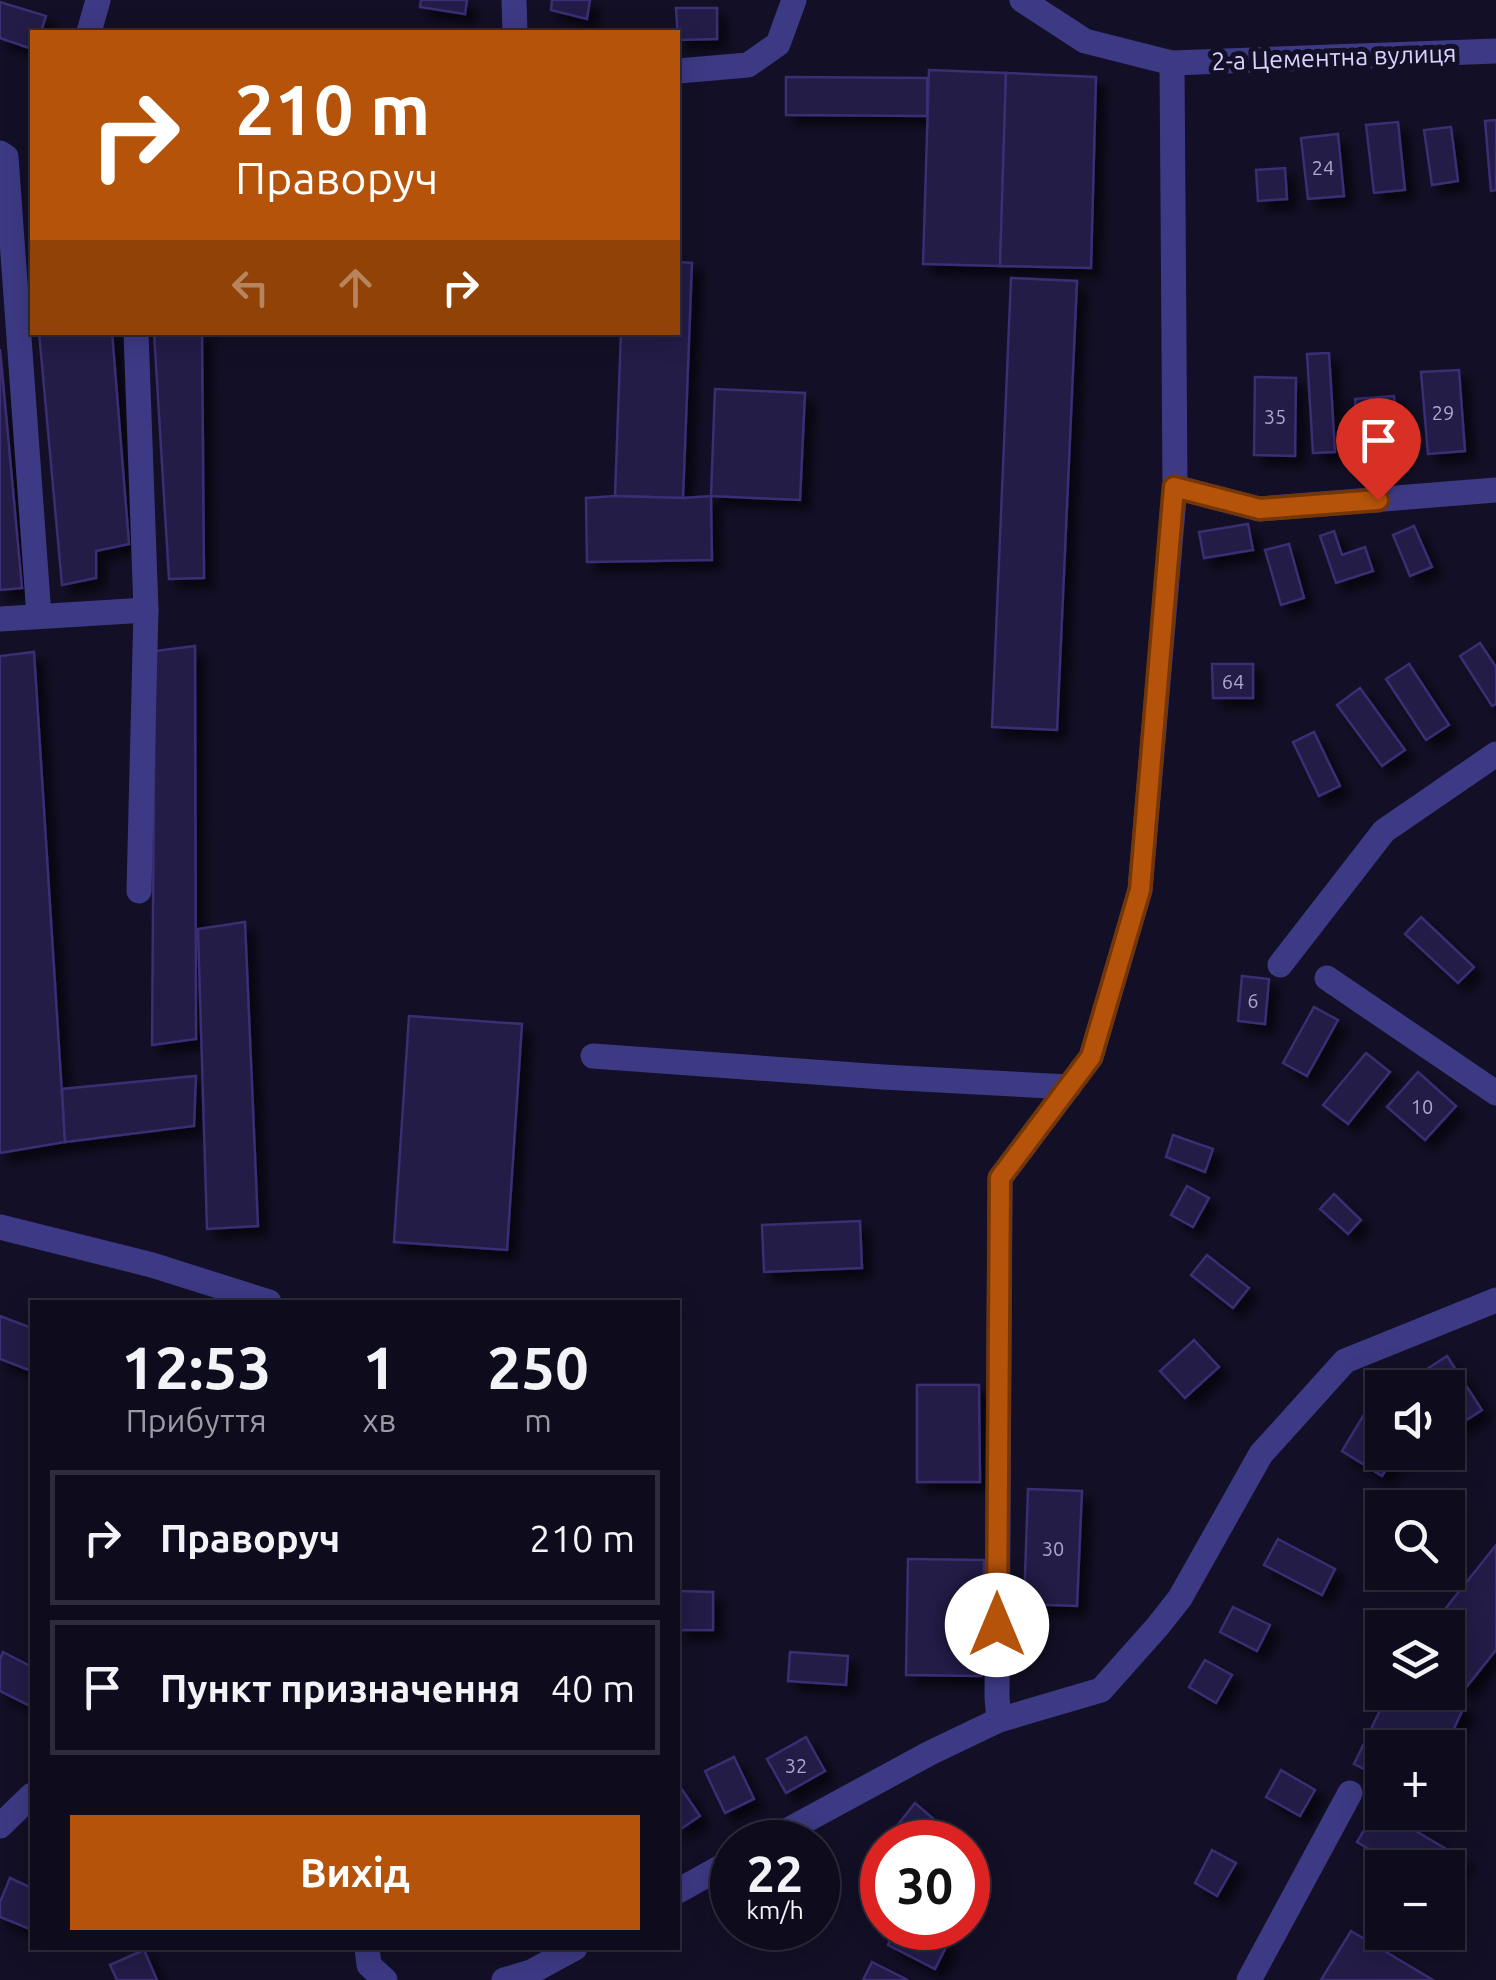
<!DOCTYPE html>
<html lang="uk">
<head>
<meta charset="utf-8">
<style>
	:root { --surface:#0e0b1c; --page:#1c1929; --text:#f1f3f6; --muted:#9b9ba3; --line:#2e2b3b; --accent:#b45309 }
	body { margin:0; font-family:Ubuntu,sans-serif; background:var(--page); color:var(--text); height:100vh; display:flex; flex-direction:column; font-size:38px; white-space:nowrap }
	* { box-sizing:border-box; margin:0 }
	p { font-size:32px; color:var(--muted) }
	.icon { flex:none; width:55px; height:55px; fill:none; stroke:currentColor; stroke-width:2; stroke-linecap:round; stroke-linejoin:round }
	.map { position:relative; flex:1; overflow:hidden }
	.side { position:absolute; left:30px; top:1300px; width:650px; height:650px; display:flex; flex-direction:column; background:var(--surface); border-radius:0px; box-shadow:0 5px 25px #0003,0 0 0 2px var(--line) }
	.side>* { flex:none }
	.top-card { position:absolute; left:30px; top:30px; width:650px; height:305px; border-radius:0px; box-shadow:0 5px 25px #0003,0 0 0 2px var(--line); background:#b45309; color:#fff; overflow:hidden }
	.fabs { position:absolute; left:1365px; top:1370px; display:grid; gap:20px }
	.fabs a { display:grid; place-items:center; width:100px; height:100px; border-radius:0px; background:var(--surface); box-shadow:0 5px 25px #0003,0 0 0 2px var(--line); font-size:50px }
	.speed { position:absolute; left:710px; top:1820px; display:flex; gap:20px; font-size:50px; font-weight:700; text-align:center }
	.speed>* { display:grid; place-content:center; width:130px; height:130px; border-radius:50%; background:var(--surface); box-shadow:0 5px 25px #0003,0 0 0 2px var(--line); line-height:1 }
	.speed small { font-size:25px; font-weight:400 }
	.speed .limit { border:15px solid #d22; background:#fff; color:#111 }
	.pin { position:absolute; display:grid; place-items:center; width:85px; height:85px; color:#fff; margin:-102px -42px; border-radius:50% 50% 50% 0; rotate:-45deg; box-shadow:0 0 10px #0007 }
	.pin .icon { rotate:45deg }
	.me { position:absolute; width:110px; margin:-55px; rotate:0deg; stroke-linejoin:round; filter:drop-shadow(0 0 8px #0008) }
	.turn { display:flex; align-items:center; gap:35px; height:210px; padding:0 40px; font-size:45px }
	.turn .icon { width:130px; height:130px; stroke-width:2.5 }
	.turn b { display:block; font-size:70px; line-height:85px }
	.lanes { display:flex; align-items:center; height:95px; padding:0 40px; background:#0003; justify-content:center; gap:50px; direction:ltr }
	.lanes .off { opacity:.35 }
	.eta { display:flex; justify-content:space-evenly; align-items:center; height:170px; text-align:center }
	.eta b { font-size:60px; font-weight:700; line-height:70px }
	.primary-button { display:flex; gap:20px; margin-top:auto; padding:20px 40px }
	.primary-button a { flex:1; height:115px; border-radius:0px; background:var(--accent); color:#fff; font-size:40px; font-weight:700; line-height:115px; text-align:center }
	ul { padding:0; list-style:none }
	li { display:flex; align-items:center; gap:30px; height:135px; margin:0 20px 15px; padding:0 20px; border:5px solid var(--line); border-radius:0px }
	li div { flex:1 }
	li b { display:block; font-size:38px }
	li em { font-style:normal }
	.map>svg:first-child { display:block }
	.building { fill:#241b47; stroke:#3b2d73; stroke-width:2.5; filter:url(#shadow) }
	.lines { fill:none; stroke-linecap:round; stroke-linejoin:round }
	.minor { stroke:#3d3a85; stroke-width:25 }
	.route-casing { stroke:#753606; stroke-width:25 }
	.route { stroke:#b45309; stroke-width:18 }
	.labels { text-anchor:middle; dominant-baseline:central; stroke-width:10; stroke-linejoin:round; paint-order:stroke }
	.number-label { font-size:20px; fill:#aca6d1 }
	.street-label { font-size:25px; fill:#d9d4ff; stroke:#130f26 }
</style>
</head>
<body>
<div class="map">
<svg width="1496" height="1980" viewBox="0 0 1496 1980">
	<defs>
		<filter id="shadow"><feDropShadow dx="9" dy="9" stdDeviation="5" flood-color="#0009"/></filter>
	</defs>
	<rect width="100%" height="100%" fill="#130f26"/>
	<g class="building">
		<path d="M421,0H467L465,14L420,7Z"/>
		<path d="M552,0H590L587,19L551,10Z"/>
		<path d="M0,2L46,16L41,32H32V49L0,38Z"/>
		<path d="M676,8H717V39L678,40Z"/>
		<path d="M929,70L1006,73L1000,266L923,264Z"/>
		<path d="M1006,73L1096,77L1091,268L1000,266Z"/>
		<path d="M786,77L927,78V116L786,115Z"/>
		<path d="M1496,120V190L1491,191L1485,121Z"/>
		<path d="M1398,122L1405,190L1374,193L1366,125Z"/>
		<path d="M1451,127L1458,181L1432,185L1424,130Z"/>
		<path d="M1338,134L1344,196L1308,199L1301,138Z"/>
		<path d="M1285,168L1287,199L1258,201L1256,170Z"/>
		<path d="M678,262L692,263L683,498L615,496L621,332H678Z"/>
		<path d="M1011,278L1077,281L1057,730L992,727Z"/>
		<path d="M39,332H112L129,544L96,551V578L62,585Z"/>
		<path d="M154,332H202L204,578L169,579Z"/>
		<path d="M0,349L22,588L0,590Z"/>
		<path d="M1329,353L1335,452L1313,453L1307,354Z"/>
		<path d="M1459,370L1465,451L1428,454L1421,372Z"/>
		<path d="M1255,377L1296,378L1295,456L1254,455Z"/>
		<path d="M715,389L805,393L800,500L711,496Z"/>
		<path d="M1394,396L1398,454L1359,457L1355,399Z"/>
		<path d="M615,496L683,498L711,496L712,560L587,562L586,498Z"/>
		<path d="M1248,524L1253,550L1204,558L1199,532Z"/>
		<path d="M1414,526L1432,567L1410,576L1393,535Z"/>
		<path d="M1334,531L1342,555L1365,547L1373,571L1336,583L1320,536Z"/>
		<path d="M1289,544L1304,598L1281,605L1265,550Z"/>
		<path d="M1480,643L1496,667V704L1492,706L1460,656Z"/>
		<path d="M195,646L196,1039L152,1045L155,651Z"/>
		<path d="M34,652L65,1142L0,1153V656Z"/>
		<path d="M1212,664H1253V698H1213Z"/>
		<path d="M1409,664L1449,725L1426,740L1386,679Z"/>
		<path d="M1360,688L1405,750L1382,766L1337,705Z"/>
		<path d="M1314,732L1340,786L1319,796L1293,742Z"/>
		<path d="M1421,917L1474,967L1458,983L1405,934Z"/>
		<path d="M245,922L258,1226L207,1229L198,929Z"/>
		<path d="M1242,976L1269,979L1265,1024L1238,1021Z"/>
		<path d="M1314,1007L1338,1020L1307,1076L1283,1063Z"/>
		<path d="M409,1016L522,1024L507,1250L394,1242Z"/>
		<path d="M1366,1053L1390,1072L1348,1124L1323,1105Z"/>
		<path d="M1418,1072L1456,1106L1425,1140L1387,1107Z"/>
		<path d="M196,1076L194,1126L65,1142L62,1089Z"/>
		<path d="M1173,1135L1213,1149L1205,1172L1166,1157Z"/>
		<path d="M1187,1186L1209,1198L1193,1227L1171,1215Z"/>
		<path d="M1334,1194L1361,1220L1348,1234L1320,1209Z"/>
		<path d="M860,1221L862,1268L764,1272L762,1225Z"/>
		<path d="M1207,1255L1249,1288L1233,1308L1191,1275Z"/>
		<path d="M0,1316L32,1328V1360L29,1370L0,1359Z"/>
		<path d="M1194,1340L1219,1367L1185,1398L1160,1371Z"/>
		<path d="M1447,1356L1482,1410L1449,1431L1448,1388H1421L1415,1377Z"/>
		<path d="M917,1385H979L980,1482H917Z"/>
		<path d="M1363,1416L1382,1428V1452H1397L1382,1476L1342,1451Z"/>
		<path d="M1028,1489L1082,1491L1077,1606L1024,1604Z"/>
		<path d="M1278,1539L1335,1569L1322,1595L1264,1565Z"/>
		<path d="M1496,1545V1650L1464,1690L1448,1677V1628H1430Z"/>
		<path d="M908,1559L984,1560L981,1676L906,1675Z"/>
		<path d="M678,1591L713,1592V1630H678Z"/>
		<path d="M1233,1607L1270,1625L1257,1651L1220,1632Z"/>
		<path d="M3,1652L32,1667V1707L0,1691V1659Z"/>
		<path d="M790,1652L848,1656L846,1685L788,1681Z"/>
		<path d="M1205,1660L1232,1675L1216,1703L1189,1687Z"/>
		<path d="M1389,1692H1434L1464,1707L1445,1748H1382V1778L1354,1764Z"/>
		<path d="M806,1737L825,1771L786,1793L767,1759Z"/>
		<path d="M734,1757L754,1799L725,1813L705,1771Z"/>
		<path d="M1281,1770L1315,1790L1300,1816L1266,1797Z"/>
		<path d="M681,1788L700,1816L678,1831V1791Z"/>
		<path d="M915,1803L937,1822L921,1842H905L892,1832Z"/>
		<path d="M1377,1808L1463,1859L1448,1886V1868H1400L1357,1842Z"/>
		<path d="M1212,1850L1236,1863L1217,1896L1195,1883Z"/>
		<path d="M10,1878L32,1888V1930L0,1917V1902Z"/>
		<path d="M896,1928H918L948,1943L935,1969L888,1945Z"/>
		<path d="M1351,1931L1433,1980H1321Z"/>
		<path d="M144,1950L157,1980H117L110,1965Z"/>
		<path d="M872,1962L908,1980H863Z"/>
	</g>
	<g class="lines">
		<g class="minor">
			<path d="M514,0L515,32"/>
			<path d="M1022,0L1085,41L1172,63L1496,51"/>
			<path d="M89,32L98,0"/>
			<path d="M678,71L748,65L778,44L794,0"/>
			<path d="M0,153L6,157L39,616"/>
			<path d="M136,332L146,610L139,891"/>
			<path d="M1175,487L1259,509L1496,490"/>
			<path d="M0,619L146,610"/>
			<path d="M1280,965L1384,831L1496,754"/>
			<path d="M1327,978L1496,1093"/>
			<path d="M593,1056L883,1077L1069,1087"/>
			<path d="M0,1227L152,1265L269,1302"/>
			<path d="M999,1720L997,1698L1000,1178L1091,1057L1140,890L1175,487L1172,63"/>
			<path d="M0,1826L32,1795"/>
			<path d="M766,1842L930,1753L999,1720L1101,1690L1158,1626L1180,1598L1261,1454L1345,1361L1496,1300"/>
			<path d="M678,1891L732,1861"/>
			<path d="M367,1948L369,1965L385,1980"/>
			<path d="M504,1980L531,1972L575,1948"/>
			<path d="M1249,1980L1350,1793"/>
		</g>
	</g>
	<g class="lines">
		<defs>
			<path id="route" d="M997,1625L1000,1178L1091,1057L1140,890L1174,487L1260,509L1378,500"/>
		</defs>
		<use href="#route" class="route-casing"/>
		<use href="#route" class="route"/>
	</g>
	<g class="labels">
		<g class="number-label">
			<text x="1323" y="167">24</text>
			<text x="1443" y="412">29</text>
			<text x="1275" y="416">35</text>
			<text x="1233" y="681">64</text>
			<text x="1253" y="1000">6</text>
			<text x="1422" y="1106">10</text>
			<text x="1053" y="1548">30</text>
			<text x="796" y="1765">32</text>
		</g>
		<g class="street-label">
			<text transform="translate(1334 57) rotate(-2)">2-а Цементна вулиця</text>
		</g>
	</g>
</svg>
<div class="fabs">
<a><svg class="icon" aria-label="sound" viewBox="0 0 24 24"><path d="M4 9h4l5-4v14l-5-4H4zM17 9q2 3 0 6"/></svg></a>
<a><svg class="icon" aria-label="search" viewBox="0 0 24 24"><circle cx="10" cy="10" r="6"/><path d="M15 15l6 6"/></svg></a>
<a><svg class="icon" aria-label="layers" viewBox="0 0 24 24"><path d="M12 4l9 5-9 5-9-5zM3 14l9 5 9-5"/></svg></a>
<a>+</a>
<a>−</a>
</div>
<div class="speed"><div>22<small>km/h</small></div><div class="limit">30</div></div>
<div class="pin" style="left:1378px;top:500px;background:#d93025"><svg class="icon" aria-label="arrive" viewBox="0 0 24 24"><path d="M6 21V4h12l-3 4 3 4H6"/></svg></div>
<svg class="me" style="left:997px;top:1625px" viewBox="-20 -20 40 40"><circle r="19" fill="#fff"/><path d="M0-13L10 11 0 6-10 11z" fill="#b45309"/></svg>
<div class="top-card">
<div class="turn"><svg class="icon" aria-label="right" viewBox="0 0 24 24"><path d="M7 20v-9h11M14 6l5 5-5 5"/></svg><div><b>210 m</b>Праворуч</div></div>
<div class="lanes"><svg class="icon off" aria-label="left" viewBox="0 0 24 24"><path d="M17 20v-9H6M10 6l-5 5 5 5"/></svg><svg class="icon off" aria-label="ahead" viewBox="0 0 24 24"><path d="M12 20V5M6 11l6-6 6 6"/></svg><svg class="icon" aria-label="right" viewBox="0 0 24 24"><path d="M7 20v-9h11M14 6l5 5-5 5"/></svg></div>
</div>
<section class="side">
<div class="eta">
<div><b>12:53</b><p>Прибуття</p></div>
<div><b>1</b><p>хв</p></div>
<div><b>250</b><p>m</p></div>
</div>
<ul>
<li><svg class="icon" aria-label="right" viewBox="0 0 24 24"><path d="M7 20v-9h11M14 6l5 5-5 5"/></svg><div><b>Праворуч</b></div><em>210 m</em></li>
<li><svg class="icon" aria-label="arrive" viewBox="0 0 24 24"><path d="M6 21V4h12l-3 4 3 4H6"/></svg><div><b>Пункт призначення</b></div><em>40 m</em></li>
</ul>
<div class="primary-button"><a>Вихід</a></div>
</section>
</div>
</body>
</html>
